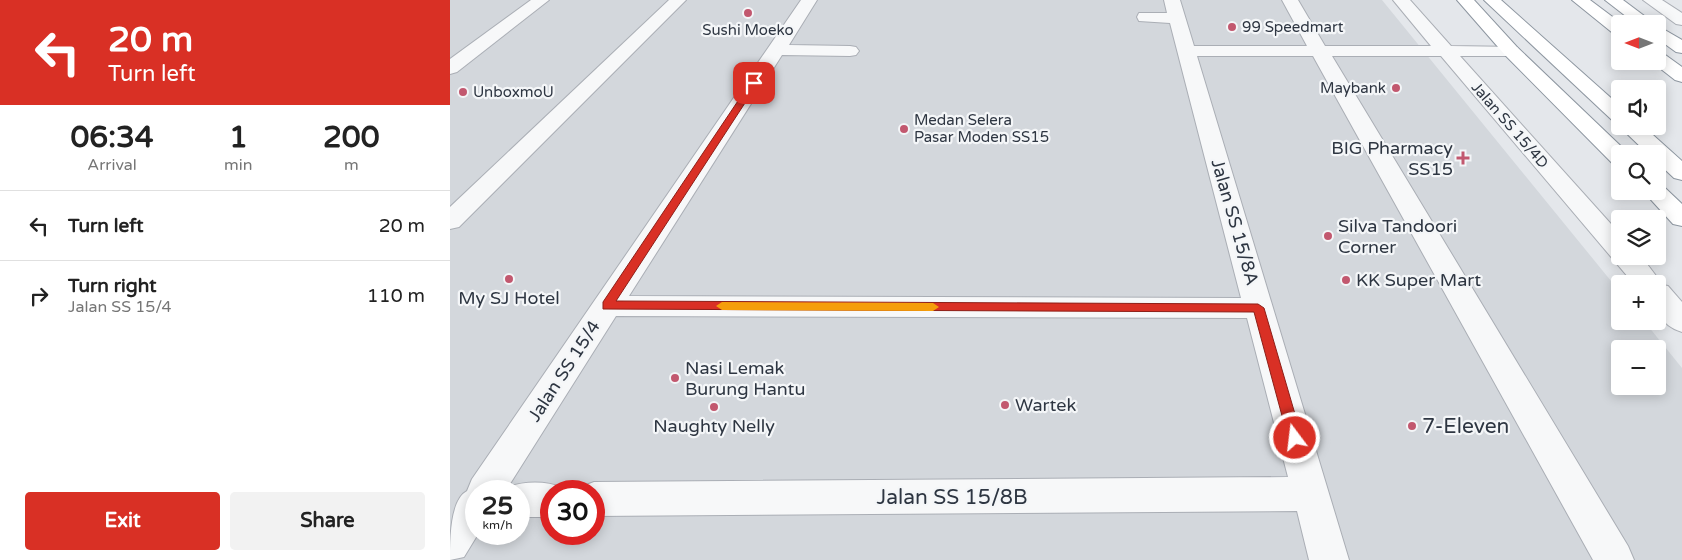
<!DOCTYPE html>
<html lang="en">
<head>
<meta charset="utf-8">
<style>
	:root { --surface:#fff; --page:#f2f2f2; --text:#222; --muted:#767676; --line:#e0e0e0; --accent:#d93025 }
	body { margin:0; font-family:"Varela Round",sans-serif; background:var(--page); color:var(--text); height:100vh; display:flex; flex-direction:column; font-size:19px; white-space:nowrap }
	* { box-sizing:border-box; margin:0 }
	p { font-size:16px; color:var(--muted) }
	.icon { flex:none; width:28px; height:28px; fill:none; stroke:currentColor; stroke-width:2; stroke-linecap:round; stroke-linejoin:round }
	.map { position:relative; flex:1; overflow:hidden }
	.panel { display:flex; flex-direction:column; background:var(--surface); width:450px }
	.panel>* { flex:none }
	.guide { background:#d93025; color:#fff; overflow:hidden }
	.needle { width:32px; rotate:270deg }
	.tools { position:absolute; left:1161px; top:15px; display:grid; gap:10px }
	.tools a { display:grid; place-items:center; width:55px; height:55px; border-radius:5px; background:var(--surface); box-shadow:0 2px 12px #0003; font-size:25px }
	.speed { position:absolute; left:15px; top:480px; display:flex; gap:10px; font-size:25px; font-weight:700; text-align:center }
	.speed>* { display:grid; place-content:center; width:65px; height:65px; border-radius:50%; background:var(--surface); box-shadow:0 2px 12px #0003; line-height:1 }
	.speed small { font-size:12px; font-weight:400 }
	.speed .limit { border:8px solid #d22; background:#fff; color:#111 }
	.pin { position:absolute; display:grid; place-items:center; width:42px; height:42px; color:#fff; margin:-21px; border-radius:10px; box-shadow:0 2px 8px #0006 }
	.me { position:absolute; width:55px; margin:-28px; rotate:345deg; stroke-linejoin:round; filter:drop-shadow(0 0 4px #0008) }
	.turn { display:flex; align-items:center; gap:18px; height:105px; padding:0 25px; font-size:22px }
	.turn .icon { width:65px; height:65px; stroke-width:2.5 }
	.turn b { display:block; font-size:35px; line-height:42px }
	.eta { display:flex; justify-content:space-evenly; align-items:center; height:85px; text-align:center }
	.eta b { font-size:30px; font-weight:800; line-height:35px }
	.primary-button { display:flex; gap:10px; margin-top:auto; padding:10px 25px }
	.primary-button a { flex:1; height:58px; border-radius:5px; background:var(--accent); color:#fff; font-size:20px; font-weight:800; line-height:58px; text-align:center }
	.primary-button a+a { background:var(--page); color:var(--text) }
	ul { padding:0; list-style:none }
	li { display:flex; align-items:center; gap:15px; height:70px; padding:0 25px; border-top:1px solid var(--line) }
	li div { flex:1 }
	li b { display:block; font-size:19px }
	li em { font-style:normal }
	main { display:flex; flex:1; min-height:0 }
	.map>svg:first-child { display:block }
	.built { fill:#d3d7dc; fill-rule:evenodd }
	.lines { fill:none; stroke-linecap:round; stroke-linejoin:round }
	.minor-casing { stroke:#aaaeb5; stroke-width:2 }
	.highway-casing { stroke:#8d96a0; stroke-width:2 }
	.minor { fill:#f7f8f9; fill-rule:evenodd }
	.highway { fill:#fff; fill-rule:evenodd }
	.route { fill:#d93025; stroke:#8d1f18 }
	.slow { fill:#f59e0b }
	.poi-dot { fill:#c2586f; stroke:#f4f6f8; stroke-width:2 }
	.labels { text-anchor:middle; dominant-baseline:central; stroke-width:4.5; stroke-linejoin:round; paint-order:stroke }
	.far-poi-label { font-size:15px; fill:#2e3642; stroke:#f4f6f8; text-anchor:start }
	.far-street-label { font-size:15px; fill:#2e3642; stroke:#f4f6f8 }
	.poi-label { font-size:18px; fill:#2e3642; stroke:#f4f6f8; text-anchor:start }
	.street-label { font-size:18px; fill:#2e3642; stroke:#f4f6f8 }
	.near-poi-label { font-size:21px; fill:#2e3642; stroke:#f4f6f8; text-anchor:start }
	.near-street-label { font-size:21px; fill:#2e3642; stroke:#f4f6f8 }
</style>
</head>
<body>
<main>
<section class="panel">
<div class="guide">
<div class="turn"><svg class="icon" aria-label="left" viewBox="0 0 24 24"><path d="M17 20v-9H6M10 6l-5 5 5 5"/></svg><div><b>20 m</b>Turn left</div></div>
</div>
<div class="eta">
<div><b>06:34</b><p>Arrival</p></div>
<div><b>1</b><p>min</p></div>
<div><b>200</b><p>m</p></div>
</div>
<ul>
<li><svg class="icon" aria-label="left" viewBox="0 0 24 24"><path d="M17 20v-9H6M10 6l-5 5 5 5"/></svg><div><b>Turn left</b></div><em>20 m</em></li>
<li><svg class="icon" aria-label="right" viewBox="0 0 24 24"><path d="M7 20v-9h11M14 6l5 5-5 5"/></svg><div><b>Turn right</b><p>Jalan SS 15/4</p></div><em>110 m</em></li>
</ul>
<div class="primary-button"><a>Exit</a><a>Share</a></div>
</section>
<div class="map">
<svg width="1232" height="560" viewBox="0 0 1232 560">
	<rect width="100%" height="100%" fill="#e4e7eb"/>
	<path class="built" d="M0,0H932L1170,292V321H1194L1232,368V560H0ZM1170,349H1208V386H1170ZM26,491H69V534H26ZM101,491H144V534H101Z"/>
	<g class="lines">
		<defs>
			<g id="minor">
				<path d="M81,0H99L7,72L0,74V59Z"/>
				<path d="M219,0H236L9,227L0,229V207Z"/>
				<path d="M351,0H367L339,45L400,46L406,47L409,51L406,55L400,56L332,55L179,296L791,298L720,23L689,21L687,17L689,13H717L714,0H730L744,46H857L832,0H848L875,46H981L943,0H960L1001,46L1067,47L1070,51L1067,55L1061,56H1010L1170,234V256H1191L1213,285L1218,286L1232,302V332C1206,324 1208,307 1208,284H1184L991,56H882L1178,546L1184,560H1143L863,56H747L899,560H859L847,511L144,516V491H129L131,487L144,482L838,477L797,318L166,316L58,487C76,481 96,481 114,488L115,491H101V517H69V491H26V534H28L14,557L0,560C0,540 0,500 17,491L22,479Z"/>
				<path d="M1193,0H1212L1232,13V25L1226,24Z"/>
			</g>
			<g id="highway">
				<path d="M1007,0H1024L1067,47L1178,153L1170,154V165L1162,163L1055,55Z"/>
				<path d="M1034,0H1051L1170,106V123L1163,121Z"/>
				<path d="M1122,0H1140L1172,24H1170V35L1164,34Z"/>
				<path d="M1155,0H1173L1205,24H1186Z"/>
				<path d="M1208,26L1232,40V53L1226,52L1208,39Z"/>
				<path d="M1208,53L1214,54L1232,67V82L1225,80L1202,62L1208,61Z"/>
				<path d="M1169,126H1193L1232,161V180L1224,178L1208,163V154H1198Z"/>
				<path d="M1208,184L1213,186L1232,204V226L1223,224L1193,191H1208Z"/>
			</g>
		</defs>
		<use href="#minor" class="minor-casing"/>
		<use href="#highway" class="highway-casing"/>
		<use href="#minor" class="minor"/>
		<use href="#highway" class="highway"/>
	</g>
	<path class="route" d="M304,81L308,83L166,301L808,304L814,308L852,438L850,442L845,444L840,442L838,438L804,312L153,309V302L300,83Z"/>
	<path class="slow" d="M272,302L483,303L489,307L483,311L272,310L266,306Z"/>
	<g class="poi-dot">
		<circle cx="298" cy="13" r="5"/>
		<circle cx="782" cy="27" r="5"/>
		<circle cx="946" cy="88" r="5"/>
		<circle cx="13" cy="92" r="5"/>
		<circle cx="454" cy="129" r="5"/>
		<path d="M1010.5 150.5h5v5h5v5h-5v5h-5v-5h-5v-5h5z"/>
		<circle cx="878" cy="236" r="5"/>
		<circle cx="59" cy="279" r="5"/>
		<circle cx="896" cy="280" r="5"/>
		<circle cx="225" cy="378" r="5"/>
		<circle cx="555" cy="405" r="5"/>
		<circle cx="264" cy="407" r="5"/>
		<circle cx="962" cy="426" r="5"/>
	</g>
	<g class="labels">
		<g class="far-poi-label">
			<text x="792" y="27">99 Speedmart</text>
			<text x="298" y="30" text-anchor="middle">Sushi Moeko</text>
			<text x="936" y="88" text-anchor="end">Maybank</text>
			<text x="23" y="92">UnboxmoU</text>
			<text x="464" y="120">Medan Selera<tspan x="464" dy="17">Pasar Moden SS15</tspan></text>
		</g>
		<g class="far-street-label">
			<text transform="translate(1060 125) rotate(49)">Jalan SS 15/4D</text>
		</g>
		<g class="poi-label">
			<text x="1003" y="148" text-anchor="end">BIG Pharmacy<tspan x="1003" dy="21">SS15</tspan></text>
			<text x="888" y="226">Silva Tandoori<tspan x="888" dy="21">Corner</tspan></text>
			<text x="906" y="280">KK Super Mart</text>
			<text x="59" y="298" text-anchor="middle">My SJ Hotel</text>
			<text x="235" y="368">Nasi Lemak<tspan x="235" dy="21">Burung Hantu</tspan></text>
			<text x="565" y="405">Wartek</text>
			<text x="264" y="426" text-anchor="middle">Naughty Nelly</text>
		</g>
		<g class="street-label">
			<text transform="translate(785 222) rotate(74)">Jalan SS 15/8A</text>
			<text transform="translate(114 371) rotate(-57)">Jalan SS 15/4</text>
		</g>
		<g class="near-poi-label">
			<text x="972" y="426">7-Eleven</text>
		</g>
		<g class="near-street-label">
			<text x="502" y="497">Jalan SS 15/8B</text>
		</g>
	</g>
</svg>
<div class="tools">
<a><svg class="needle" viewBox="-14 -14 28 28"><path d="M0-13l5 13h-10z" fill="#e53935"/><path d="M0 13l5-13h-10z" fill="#767676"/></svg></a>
<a><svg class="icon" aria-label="sound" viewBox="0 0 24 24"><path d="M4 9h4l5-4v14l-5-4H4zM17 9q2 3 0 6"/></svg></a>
<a><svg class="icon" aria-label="search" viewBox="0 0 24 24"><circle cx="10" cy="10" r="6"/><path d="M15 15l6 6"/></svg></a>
<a><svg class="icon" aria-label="layers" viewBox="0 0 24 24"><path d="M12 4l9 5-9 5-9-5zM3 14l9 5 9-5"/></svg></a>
<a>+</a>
<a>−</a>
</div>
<div class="speed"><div>25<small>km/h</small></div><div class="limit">30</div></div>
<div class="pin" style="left:304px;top:83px;background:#d93025"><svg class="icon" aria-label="arrive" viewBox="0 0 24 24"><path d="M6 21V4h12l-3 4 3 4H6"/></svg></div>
<svg class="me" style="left:845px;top:438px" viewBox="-20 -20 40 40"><circle r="17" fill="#d93025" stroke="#fff" stroke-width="3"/><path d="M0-11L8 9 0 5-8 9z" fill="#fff"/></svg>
</div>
</main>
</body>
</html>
